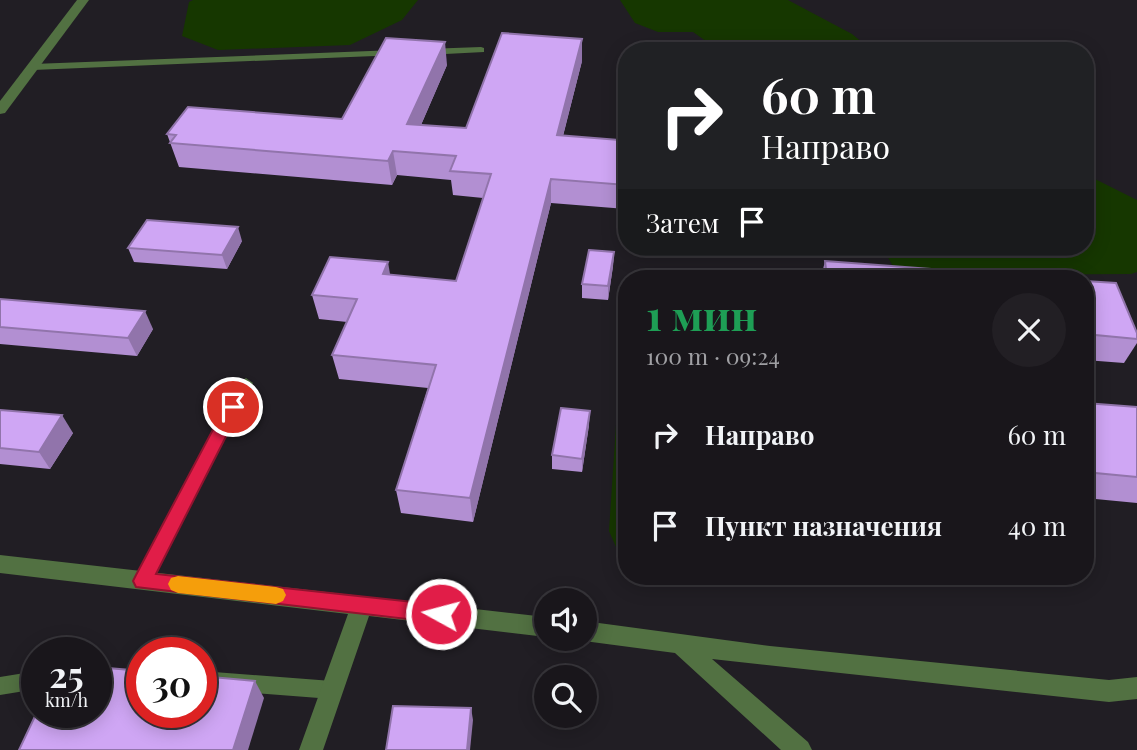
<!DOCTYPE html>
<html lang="ru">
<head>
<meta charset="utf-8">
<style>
	:root { --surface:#19161b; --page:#221f24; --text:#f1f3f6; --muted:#9f9fa3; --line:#37353a }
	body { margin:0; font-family:"Playfair Display",serif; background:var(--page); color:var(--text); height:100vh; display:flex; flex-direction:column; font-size:26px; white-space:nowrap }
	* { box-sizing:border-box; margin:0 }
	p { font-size:23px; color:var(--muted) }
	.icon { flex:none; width:38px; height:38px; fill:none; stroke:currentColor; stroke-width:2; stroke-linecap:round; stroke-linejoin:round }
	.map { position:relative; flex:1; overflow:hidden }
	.side { position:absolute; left:618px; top:270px; width:476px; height:315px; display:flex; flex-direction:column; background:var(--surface); border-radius:28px; box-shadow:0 4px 18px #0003,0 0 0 2px var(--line) }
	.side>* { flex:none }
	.banner { position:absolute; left:618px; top:42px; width:476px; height:214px; border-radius:28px; box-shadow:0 4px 18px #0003,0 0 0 2px var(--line); background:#202124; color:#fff; overflow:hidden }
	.controls { position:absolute; left:534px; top:588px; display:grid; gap:14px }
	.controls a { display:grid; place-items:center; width:63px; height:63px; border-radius:50%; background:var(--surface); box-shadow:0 4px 18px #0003,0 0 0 2px var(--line); font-size:35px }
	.speed { position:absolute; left:21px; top:637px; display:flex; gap:14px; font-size:35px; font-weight:700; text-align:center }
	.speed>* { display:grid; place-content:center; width:91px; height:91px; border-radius:50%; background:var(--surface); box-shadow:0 4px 18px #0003,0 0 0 2px var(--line); line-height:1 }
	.speed small { font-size:18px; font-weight:400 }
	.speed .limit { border:10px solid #d22; background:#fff; color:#111 }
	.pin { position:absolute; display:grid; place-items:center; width:60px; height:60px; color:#fff; margin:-30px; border:4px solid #fff; border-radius:50%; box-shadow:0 2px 7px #0007 }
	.me { position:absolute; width:77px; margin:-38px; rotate:277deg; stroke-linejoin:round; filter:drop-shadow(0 0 5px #0008) }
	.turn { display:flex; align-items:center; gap:24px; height:147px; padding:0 28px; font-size:32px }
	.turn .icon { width:91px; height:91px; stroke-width:2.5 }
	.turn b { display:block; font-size:49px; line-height:60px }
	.then { display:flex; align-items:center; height:66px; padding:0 28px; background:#0003; gap:14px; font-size:26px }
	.round { display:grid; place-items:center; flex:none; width:74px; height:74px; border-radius:37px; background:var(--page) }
	.summary { display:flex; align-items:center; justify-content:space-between; height:119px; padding:0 28px }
	h1 { font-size:42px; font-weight:700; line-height:52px; color:#1e9e55 }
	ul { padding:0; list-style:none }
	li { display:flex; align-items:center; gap:21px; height:91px; padding:0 28px }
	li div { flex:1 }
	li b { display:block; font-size:26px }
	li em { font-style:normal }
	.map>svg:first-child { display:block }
	.green { fill:#163700 }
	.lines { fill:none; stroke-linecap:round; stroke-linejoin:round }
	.service { fill:#527142; fill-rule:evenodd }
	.minor { fill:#527142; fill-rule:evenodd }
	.wall { fill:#b28fd2 }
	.shaded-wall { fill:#9174ab }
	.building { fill:#cfa6f4; stroke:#9174ab; stroke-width:2 }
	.route { fill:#e11d48; stroke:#92132f; stroke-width:2 }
	.slow { fill:#f59e0b }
</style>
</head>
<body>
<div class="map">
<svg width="1137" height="750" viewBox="0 0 1137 750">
	<rect width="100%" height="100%" fill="#211e24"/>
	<g class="green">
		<path d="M193,0H418L402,20L350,45L218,50L182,36L189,2Z"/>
		<path d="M620,0H788L852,34L873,51H720L693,32H658L635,23Z"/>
		<path d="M1085,174L1137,200V272L1131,274L970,275L894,268L882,247H1085Z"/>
		<path d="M626,397V553L616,547L609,531L617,410L619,403Z"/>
	</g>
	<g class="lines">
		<g class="service">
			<path d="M481,47L484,48V52L426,55L421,52L426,49Z"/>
			<path d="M396,50L399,51V55L33,70L28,67L33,64Z"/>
			<path d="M246,378L253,383L149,586L143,588L137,586L135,581L137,576L239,383Z"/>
			<path d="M37,671V689L0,695V677Z"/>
			<path d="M201,671L332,681L338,684L341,690L338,696L332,699L201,689Z"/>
		</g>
		<g class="minor">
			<path d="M77,0H89L5,113L0,114V101Z"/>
			<path d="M0,555L546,617V637L369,616L323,750H299L348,614L0,573Z"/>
			<path d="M584,621L770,646L1109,680L1137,677V699L1109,702L712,659L808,742L812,750H781L675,653L584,641L578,639H584Z"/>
		</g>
	</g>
	<g class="wall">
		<path d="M582,61L563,136L619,140L626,101V209L551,203L473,522L401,513L396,490L428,388L339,379L332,355L347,322L319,319L312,295L390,275L456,281L483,198L453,195L451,180L397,175L392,185L179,167L167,134L342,119L447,65L421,125L466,128Z"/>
		<path d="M242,241L227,269L134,262L128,248Z"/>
		<path d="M614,252L613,266L608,300L582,298V284Z"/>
		<path d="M825,261L1053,278H821Z"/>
		<path d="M1085,281L1137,333V343L1124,363L1085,360Z"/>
		<path d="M0,299L153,329L137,356L0,344Z"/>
		<path d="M1085,403L1137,407V503L1085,498Z"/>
		<path d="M0,410L73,433L50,469L0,464Z"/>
		<path d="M589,425L582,472L552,469V455Z"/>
	</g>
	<g class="shaded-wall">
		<path d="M582,39V61L557,159V135Z"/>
		<path d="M445,42L447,65L411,148L407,124Z"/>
		<path d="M393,151L397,175L392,185L388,161Z"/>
		<path d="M551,179V203L473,522L470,498Z"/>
		<path d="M238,227L242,241L227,269L222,255Z"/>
		<path d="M614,252L613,266L608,300V286Z"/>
		<path d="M388,262L392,286L383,274Z"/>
		<path d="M145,311L153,329L137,356L128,338Z"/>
		<path d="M590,411L589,425L582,472V459Z"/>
		<path d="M62,415L73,433L50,469L39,452Z"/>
		<path d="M255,681L264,698L248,750H233Z"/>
		<path d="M471,708L473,720L470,750H467Z"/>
	</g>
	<g class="building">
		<path d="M502,33L582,39L557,135L619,140L626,101V185L551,179L470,498L396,490L436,365L332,355L357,299L312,295L330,257L388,262L383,274L456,281L491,174L450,171L456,156L393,151L388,161L170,143L176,135L167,134L188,107L342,119L386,38L445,42L407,124L466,128Z"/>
		<path d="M147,220L238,227L222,255L128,248Z"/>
		<path d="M589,250L614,252L608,286L582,284Z"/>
		<path d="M825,261L1053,278H827Z"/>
		<path d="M1085,281L1116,283L1137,333V339L1085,334Z"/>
		<path d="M0,299L145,311L128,338L0,327Z"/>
		<path d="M1085,403L1137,407V477L1085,472Z"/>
		<path d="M561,408L590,411L582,459L552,455Z"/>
		<path d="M0,410L62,415L39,452L0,448Z"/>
		<path d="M96,667L142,671V712H201V676L255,681L233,750H19L37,712H96Z"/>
		<path d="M393,706L471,708L467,750H386Z"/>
	</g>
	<path class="route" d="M233,401L241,407L156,574L441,605L448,608L450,614L448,620L441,623L136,587L133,581L136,575L227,403Z"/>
	<path class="slow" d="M178,576L276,587L283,589L286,595L283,601L276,604L178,593L171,590L168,584L171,578Z"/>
</svg>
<div class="controls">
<a><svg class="icon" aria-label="sound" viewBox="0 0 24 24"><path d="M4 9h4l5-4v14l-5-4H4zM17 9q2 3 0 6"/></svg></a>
<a><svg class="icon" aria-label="search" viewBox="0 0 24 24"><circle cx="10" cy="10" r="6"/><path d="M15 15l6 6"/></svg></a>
</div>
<div class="speed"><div>25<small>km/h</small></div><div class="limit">30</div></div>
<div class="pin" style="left:233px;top:407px;background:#d93025"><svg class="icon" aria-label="arrive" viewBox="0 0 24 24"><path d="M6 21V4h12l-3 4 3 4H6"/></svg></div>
<svg class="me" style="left:441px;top:614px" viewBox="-20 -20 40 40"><circle r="17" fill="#e11d48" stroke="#fff" stroke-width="3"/><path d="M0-11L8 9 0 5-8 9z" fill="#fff"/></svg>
<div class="banner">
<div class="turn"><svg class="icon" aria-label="right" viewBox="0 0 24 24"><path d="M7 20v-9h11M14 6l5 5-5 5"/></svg><div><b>60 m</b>Направо</div></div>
<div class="then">Затем<svg class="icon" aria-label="arrive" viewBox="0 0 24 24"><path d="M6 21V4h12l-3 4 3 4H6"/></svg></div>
</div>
<section class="side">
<div class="summary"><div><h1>1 мин</h1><p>100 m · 09:24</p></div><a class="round"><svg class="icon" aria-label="close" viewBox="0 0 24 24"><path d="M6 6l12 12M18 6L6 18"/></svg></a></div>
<ul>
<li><svg class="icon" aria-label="right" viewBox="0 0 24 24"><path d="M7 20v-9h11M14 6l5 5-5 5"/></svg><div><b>Направо</b></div><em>60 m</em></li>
<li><svg class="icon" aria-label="arrive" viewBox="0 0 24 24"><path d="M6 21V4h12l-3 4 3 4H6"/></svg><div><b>Пункт назначения</b></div><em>40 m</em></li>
</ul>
</section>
</div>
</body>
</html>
